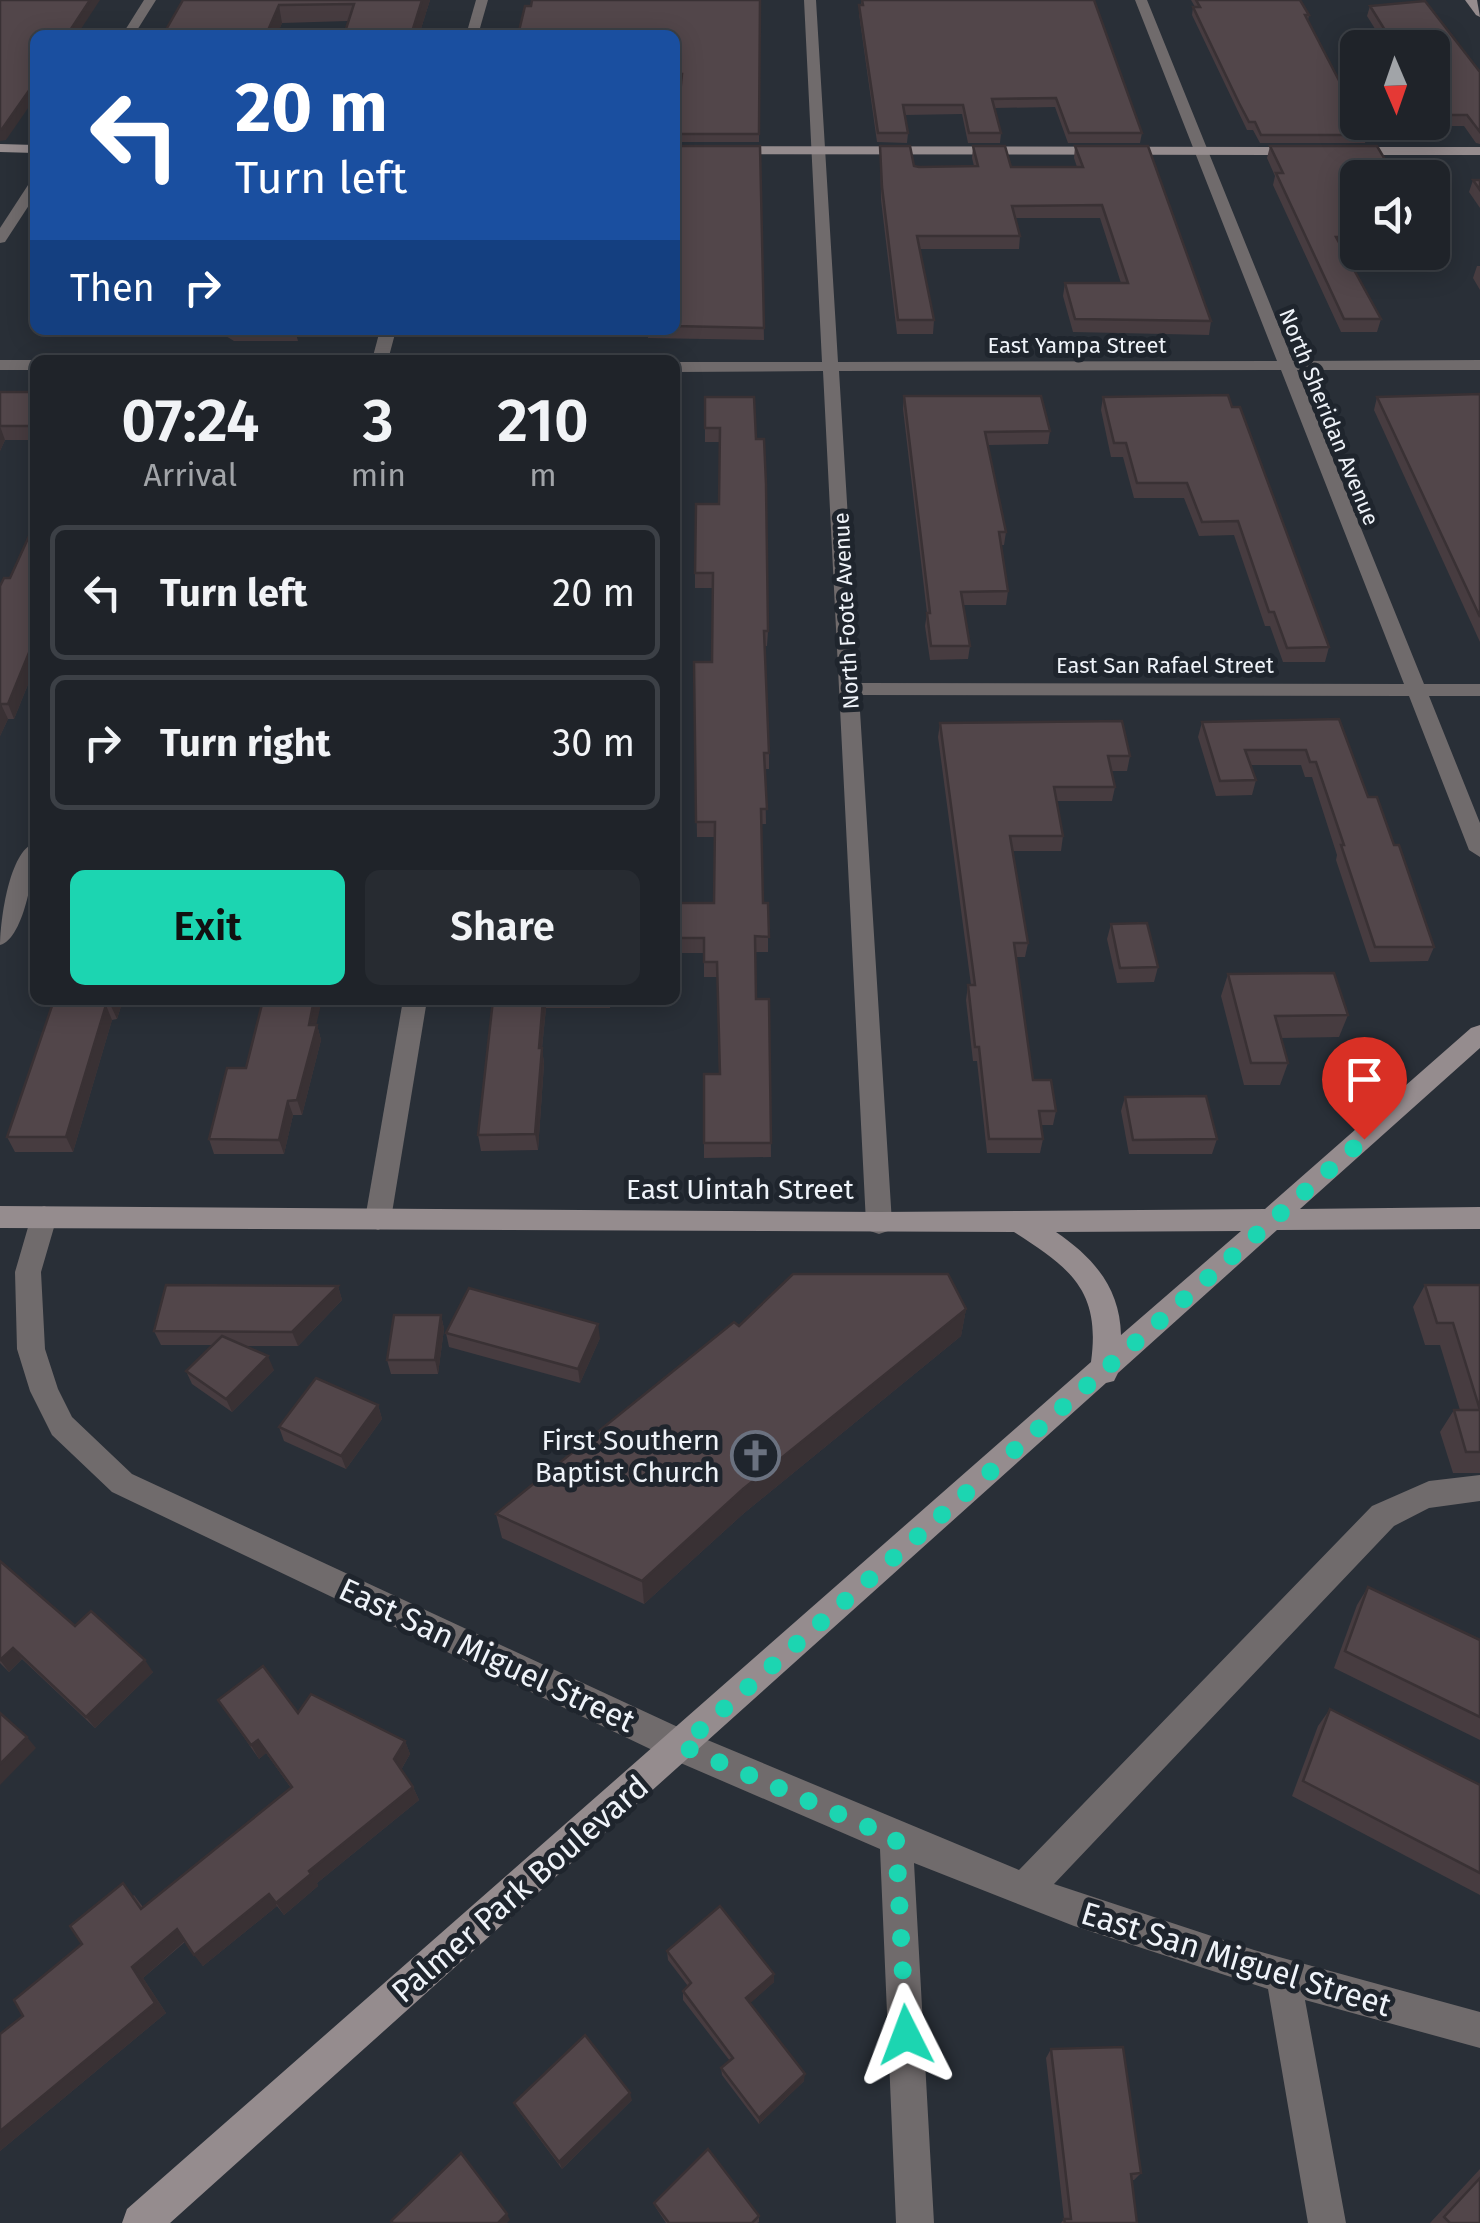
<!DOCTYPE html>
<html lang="en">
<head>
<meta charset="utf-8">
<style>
	:root { --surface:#1f2329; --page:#272b31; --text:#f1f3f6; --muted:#a1a4a8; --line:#3c4046; --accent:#1cd5b1 }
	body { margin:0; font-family:"Fira Sans",sans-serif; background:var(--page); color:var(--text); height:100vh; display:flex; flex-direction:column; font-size:38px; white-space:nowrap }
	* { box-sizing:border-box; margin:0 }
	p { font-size:32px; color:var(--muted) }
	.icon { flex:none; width:55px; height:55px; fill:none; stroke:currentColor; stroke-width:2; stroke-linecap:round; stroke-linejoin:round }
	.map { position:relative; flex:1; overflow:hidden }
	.side { position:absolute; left:30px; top:355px; width:650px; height:650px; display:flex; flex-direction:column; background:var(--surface); border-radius:15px; box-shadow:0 5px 25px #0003,0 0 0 2px var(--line) }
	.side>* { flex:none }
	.top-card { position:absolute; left:30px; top:30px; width:650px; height:305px; border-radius:15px; box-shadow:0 5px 25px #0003,0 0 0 2px var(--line); background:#1a4fa0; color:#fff; overflow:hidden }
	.needle { width:65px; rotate:178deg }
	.controls { position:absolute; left:1340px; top:30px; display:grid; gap:20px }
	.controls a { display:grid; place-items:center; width:110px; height:110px; border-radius:15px; background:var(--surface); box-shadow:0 5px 25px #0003,0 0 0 2px var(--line); font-size:50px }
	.pin { position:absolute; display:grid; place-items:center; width:85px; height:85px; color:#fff; margin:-102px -42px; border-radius:50% 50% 50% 0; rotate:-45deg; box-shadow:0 0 10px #0007 }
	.pin .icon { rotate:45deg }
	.me { position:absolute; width:110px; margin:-55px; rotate:357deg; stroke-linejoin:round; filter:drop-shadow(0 0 8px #0008) }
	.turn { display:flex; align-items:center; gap:35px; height:210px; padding:0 40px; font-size:45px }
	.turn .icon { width:130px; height:130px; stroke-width:2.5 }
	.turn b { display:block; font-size:70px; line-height:85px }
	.then { display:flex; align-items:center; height:95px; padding:0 40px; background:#0003; gap:20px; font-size:38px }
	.eta { display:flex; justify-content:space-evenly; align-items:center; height:170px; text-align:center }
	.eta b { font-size:60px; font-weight:600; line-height:70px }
	.action { display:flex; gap:20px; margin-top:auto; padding:20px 40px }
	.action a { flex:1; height:115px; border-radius:15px; background:var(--accent); color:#111; font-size:40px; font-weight:600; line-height:115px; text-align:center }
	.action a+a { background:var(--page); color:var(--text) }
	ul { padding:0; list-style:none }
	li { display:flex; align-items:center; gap:30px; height:135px; margin:0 20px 15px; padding:0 20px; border:5px solid var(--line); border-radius:15px }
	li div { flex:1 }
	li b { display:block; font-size:38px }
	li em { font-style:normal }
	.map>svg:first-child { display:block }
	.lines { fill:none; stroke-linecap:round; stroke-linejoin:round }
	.street { fill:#706b6c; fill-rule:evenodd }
	.secondary { fill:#958c8e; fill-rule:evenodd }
	.wall { fill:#473c40 }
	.shaded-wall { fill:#393134 }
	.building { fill:#52464a; stroke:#393134; stroke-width:2.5 }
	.route { stroke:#1cd5b1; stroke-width:18; stroke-dasharray:0 32.4 }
	.labels { text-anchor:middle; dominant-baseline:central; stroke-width:10; stroke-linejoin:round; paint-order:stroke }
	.far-street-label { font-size:22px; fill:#eff3f9; stroke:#1f252d }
	.street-label { font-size:28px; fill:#eff3f9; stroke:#1f252d }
	.poi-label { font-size:28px; fill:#eff3f9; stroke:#1f252d; text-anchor:end }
	.near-street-label { font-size:32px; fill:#eff3f9; stroke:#1f252d }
</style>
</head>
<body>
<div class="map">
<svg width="1480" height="2223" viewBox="0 0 1480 2223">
	<rect width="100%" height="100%" fill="#292f37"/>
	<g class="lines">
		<g class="street">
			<path d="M144,0H156L134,35H122Z"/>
			<path d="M476,0H488L478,35H466Z"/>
			<path d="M804,0H816L838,362L1277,361L1135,0H1147L1293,361L1480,360V370H1297L1424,684H1480V696H1429L1480,823V857L1469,850L1409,696L859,695L892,1223L888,1231L879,1234L870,1231L866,1223L823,371L675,372V362H822ZM1281,370L1404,684L858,683L839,371Z"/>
			<path d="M35,181V196L5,242L0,243V228L30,182Z"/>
			<path d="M380,330H396L388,360H372Z"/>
			<rect x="0" y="360" width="35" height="10"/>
			<path d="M35,843C35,866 25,938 0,945C0,922 9,850 35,843Z"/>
			<path d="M403,1000H427L391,1219L387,1226L378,1230L369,1226L365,1219Z"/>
			<path d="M44,1206L53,1210L57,1217L41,1272L45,1349L58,1389L72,1417L132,1474L693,1734L1019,1870L1372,1506L1429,1481L1480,1475V1501L1429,1508L1394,1526L1054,1884L1254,1950L1480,2012V2048L1305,2000L1346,2223H1308L1268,1989L1074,1926L914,1863L934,2223H896L880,1849L669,1758L112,1492L52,1435L30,1391L17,1349L15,1272L31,1217L35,1210Z"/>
		</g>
		<g class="secondary">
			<path d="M1465,0H1477L1480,17L1476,15Z"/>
			<path d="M0,144L35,145V153L0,152Z"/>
			<path d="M675,146L1300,147L1307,151L1300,155L675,154Z"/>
			<path d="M1480,147V155H1345L1338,151L1345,147Z"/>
			<path d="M1480,1025V1048L1300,1209L1480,1207V1229L1277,1230L1118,1373L1114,1381L1106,1383L170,2223H122L127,2209L1091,1362C1101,1290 1070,1268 1014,1232L0,1228V1206L879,1212L1265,1209L1471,1028ZM1241,1231L1121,1335C1120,1288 1094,1258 1056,1232Z"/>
		</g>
	</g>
	<g class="wall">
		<path d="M183,0H430L419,35H344L348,21L282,23L277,35H163Z"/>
		<path d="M760,0L759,142H676L681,82L675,81V35Z"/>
		<path d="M861,0H1094L1142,133L1140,143H1068L1055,107L995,108L1001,133L1000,143H968L962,114L905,115L908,133L907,143L877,142L859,14V5H861Z"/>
		<path d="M1191,0H1300L1309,15L1308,20L1367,135L1365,143H1260L1253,130H1247L1192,15L1193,7H1195Z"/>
		<path d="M1370,6L1480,72V144L1476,143L1464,126H1435L1432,122V48H1387L1367,16Z"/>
		<path d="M675,146H760L764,340L648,338V330H675L677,244H675Z"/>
		<path d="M880,146L914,166L919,167L974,166L972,158L973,146L1011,167H1077L1074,158L1075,146L1211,321L1209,335L1073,332L1063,296L1065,283H1121L1100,218H1016L1020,236L1019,249H920L934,320L933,334H897L881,200Z"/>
		<path d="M1270,146L1358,178V250H1343L1381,319L1377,332H1341L1273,185L1275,176L1267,158Z"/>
		<path d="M1473,180H1480V208L1469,192Z"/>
		<path d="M1477,266H1480V290L1473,278Z"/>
		<path d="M216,330H307L296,334L298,341H234Z"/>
		<path d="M452,330H573V332L453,335Z"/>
		<path d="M0,392H35V440H5L0,451Z"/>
		<path d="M1480,394V642L1374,410L1377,397Z"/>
		<path d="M1228,395L1329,647L1325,662H1283L1270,626H1265L1234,535L1199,536L1184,498H1134L1123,457H1111L1101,410L1103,397Z"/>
		<path d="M904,396L1050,431L1048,444L988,445L1006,532L1004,545H1001L1008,591L1006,605H963L970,646L968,659L930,660L925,626L927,613L903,409Z"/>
		<path d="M705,397L756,439L768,631L767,646H765L769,753V769H765L766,824H761L763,903H768V952H755L756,999H769L771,1157L704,1158V1074H719L717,977H704V953H675V903H714L715,837H697L694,662H712L713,588H695V573L719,504L720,442H705Z"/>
		<path d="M35,523V667L14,719H8L0,736V586L10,578Z"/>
		<path d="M1339,719L1368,797L1394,845L1434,947L1428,961L1370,962L1336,860L1337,855L1312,777H1305L1301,765H1251L1256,780L1252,795L1216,796L1198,737L1202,722Z"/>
		<path d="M940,723L1130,756L1127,771H1111L1115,787L1112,801H1057L1063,836L1061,851H1013L1028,943L1025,957H1016L1033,1080L1056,1111L1053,1125H1041L1043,1139L1040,1153H987L977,1061H973L966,1000L968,985H971L938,737Z"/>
		<path d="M1111,924L1158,967L1154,982L1117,983L1107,939Z"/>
		<path d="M1228,974L1348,1015L1339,1037L1281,1038L1288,1063L1280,1085H1244L1221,996Z"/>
		<path d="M54,1000H123L117,1019L112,1020L73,1152H15L7,1137Z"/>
		<path d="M493,1000H611L610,1008H546L542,1048L544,1064L538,1150L481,1151L478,1135Z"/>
		<path d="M317,1025L321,1040L302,1115H293L284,1154H214L209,1139L246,1068Z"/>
		<path d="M1125,1097L1217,1139L1212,1154H1129L1121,1111Z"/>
		<path d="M1425,1285H1480V1473H1453L1440,1432L1454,1410H1460L1440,1345H1425L1413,1307Z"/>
		<path d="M338,1286L342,1300L298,1346H244L274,1370L232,1412L192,1384L186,1371L212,1345H161L154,1331Z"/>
		<path d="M966,1309L961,1336L743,1514L644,1604L502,1538L496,1514L739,1326Z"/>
		<path d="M441,1315L444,1329L438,1374H391L387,1360Z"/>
		<path d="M446,1333L600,1338L580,1383L449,1347Z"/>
		<path d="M378,1405L382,1419L346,1469L284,1441L279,1427Z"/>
		<path d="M0,1560L75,1626L153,1672L95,1728L22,1659L9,1672L0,1663Z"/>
		<path d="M1368,1587L1480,1640V1740L1334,1668L1357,1605Z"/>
		<path d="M218,1700L298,1713L405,1741L410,1754L401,1770L413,1787L419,1800L317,1883L318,1886L284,1915L277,1906L203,1966L185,1942L143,1978L166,2013L0,2151V2034L23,2016L82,1944L134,1895L143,1907L291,1788L266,1753L259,1759Z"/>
		<path d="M1330,1709L1480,1785V1895L1292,1796L1318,1726Z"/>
		<path d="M667,1951L774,1982L750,2003L804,2081L759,2124L722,2075L721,2068L730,2061L683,2000V1991L688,1986L668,1960Z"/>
		<path d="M1051,2049L1141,2173L1134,2180H1131L1137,2223H1061L1064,2219L1046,2058Z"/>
		<path d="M632,2100L562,2169L518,2110L514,2103Z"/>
		<path d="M1480,2169V2223H1430Z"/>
		<path d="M654,2203L759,2216V2222L757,2223H666L656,2208Z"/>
	</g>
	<g class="shaded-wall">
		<path d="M90,0H100L77,35H67Z"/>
		<path d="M422,0H430L419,35H411Z"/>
		<path d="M279,5L282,23L277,35H266Z"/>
		<path d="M35,82V98L6,140L0,141V129Z"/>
		<path d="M0,426L5,440L0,451Z"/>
		<path d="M35,638V667L14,719L8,704Z"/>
		<path d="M1,704L8,719L0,736V707Z"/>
		<path d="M112,1000H123L117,1019L110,1004Z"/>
		<path d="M314,1000H322L314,1035L317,1025L321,1040L302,1115L297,1100Z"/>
		<path d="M543,1000H545L546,1008L542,1048L544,1064L538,1150L535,1134L539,1048Z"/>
		<path d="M106,1005L112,1020L73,1152L66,1137Z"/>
		<path d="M288,1101L293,1115L284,1154L279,1140Z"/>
		<path d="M338,1286L342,1300L298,1346L292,1332Z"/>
		<path d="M966,1309L961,1336L743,1514L644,1604L642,1581L743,1489Z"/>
		<path d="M441,1315L444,1329L438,1374L435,1360Z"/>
		<path d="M598,1324L600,1338L580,1383L578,1369Z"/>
		<path d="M268,1356L274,1370L232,1412L226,1399Z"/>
		<path d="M378,1405L382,1419L346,1469L341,1456Z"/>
		<path d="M13,1648L22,1659L9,1672L0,1660Z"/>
		<path d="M145,1660L153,1672L95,1728L86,1717Z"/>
		<path d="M27,1737L36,1748L0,1785V1764Z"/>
		<path d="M258,1740L266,1753L259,1759L251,1745Z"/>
		<path d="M405,1741L410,1754L399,1773L394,1759Z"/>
		<path d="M413,1787L419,1800L317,1883L318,1886L284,1915L276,1903L309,1871Z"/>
		<path d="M269,1894L277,1906L203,1966L194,1955Z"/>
		<path d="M177,1929L186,1940L143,1978L166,2013L0,2151V2131L132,1967Z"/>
		<path d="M774,1974V1982L746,2007V1998Z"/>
		<path d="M805,2074L804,2081L759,2124V2118Z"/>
		<path d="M630,2093L632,2100L562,2169L559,2162Z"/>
		<path d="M507,2214L510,2220L507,2223H498Z"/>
	</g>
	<g class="building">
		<path d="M0,0H90L67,35H35V82L2,129H0Z"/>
		<path d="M183,0H422L411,35H344L354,4L279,5L266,35H163Z"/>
		<path d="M532,0H760L759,134H676L682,74H675V35H518L525,6H531Z"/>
		<path d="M862,0H1094L1142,133H1069L1056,98L992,99L1001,133H969L963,105H903L908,133H878L859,5H863Z"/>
		<path d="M1196,0H1300L1309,15H1305L1358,117V122H1361L1367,135H1261L1255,122H1249L1239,103L1193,7H1200Z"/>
		<path d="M1425,1L1480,72V132L1467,115H1438L1432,106V48H1396L1370,6Z"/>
		<path d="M675,146H760L764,328L675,326V277L678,232H675Z"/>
		<path d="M880,146H910L914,166L919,167L978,166L973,146H1005L1011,167H1083L1075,146H1148L1211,321L1075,319L1065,283H1128L1102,205L1012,206L1020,236H917L934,320H898L882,187Z"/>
		<path d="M1270,146H1377L1396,178H1358V237H1336L1381,319H1344L1276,173H1283Z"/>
		<path d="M1473,180H1480V190Z"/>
		<rect x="0" y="392" width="35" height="34"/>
		<path d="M1480,394V617L1377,397Z"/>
		<path d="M1228,395L1232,407H1240L1329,647L1287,648L1274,612H1269L1238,521L1202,522L1187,483H1137L1126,443H1114L1103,397Z"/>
		<path d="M904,396H1041L1050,431L985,432L1006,532H999L1008,591L961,592L970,646H931L927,613H930Z"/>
		<path d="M705,397H754L756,439H764L766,484L768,631H764L769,753H764L767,809H761L763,903H768L769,937L755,936L756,999H769L771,1143H704V1074H720L717,962H704V938H675V903H714L715,822H696L694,662H712L713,573H695L696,504H719L720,428H705Z"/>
		<path d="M35,523V638L8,704H1L0,707V586L4,578H10Z"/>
		<path d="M1339,719L1368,797H1377L1394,845H1399L1434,947H1375L1341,845H1344L1316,762H1310L1306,750H1245L1256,780L1220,781L1202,722Z"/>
		<path d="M1122,721L1130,756H1108L1115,787H1054L1063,836H1010L1028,943H1014L1033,1080H1051L1056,1111H1039L1043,1139H989L979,1047H975L968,985H975L940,723Z"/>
		<path d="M1147,923L1158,967L1120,968L1111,924Z"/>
		<path d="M1334,973L1348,1015L1275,1016L1288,1063H1251L1228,974Z"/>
		<path d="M54,1000H112L110,1004L106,1005L66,1137H7Z"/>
		<path d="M263,1000H314L309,1025H317L297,1100L288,1101L279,1140L209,1139L227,1068H246Z"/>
		<path d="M493,1000H543L539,1048H542L535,1134L478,1135Z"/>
		<path d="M1206,1096L1217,1139L1133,1140L1125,1097Z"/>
		<path d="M793,1274H948L966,1309L743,1489L642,1581L496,1514L734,1322L739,1326Z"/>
		<path d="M166,1285L338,1286L292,1332L154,1331Z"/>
		<path d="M1425,1285H1480V1410L1453,1323H1437Z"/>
		<path d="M469,1288L598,1324L578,1369L446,1333Z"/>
		<path d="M394,1315H441L435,1360H387Z"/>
		<path d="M222,1336L268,1356L226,1399L186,1371Z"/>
		<path d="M316,1378L378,1405L341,1456L279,1427Z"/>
		<path d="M1454,1410H1480V1452H1466Z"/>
		<path d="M0,1561L75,1626L91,1611L145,1660L86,1717L13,1648L0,1660Z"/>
		<path d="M1368,1587L1480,1640V1717L1345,1651Z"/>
		<path d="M263,1666L298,1713L311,1694L405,1741L394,1759L413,1787L309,1871L311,1874L276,1903L269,1894L194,1955L177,1929L132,1967L155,2003L0,2131V2034L23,2016L14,2000L82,1944L70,1926L123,1883L141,1909L292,1787L258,1740L251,1745L218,1700Z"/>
		<path d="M1330,1709L1480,1785V1873L1303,1781Z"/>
		<path d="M0,1713L27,1737L0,1764Z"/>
		<path d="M720,1906L774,1974L746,1998L805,2074L759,2118L721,2068L733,2058L683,1991L691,1983L667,1951Z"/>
		<path d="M585,2035L630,2093L559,2162L514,2103Z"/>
		<path d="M1123,2047L1141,2173L1131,2174L1137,2223H1065L1064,2219H1071L1051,2049Z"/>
		<path d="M708,2149L759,2216L752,2223H669L654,2203Z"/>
		<path d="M461,2153L507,2214L498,2223H393L391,2221Z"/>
		<path d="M1480,2178V2223H1450L1444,2217Z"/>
	</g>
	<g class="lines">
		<path class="route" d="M906,2035L896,1839L682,1746L1364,1139"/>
	</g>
	<defs>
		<symbol id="church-ring" viewBox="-11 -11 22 22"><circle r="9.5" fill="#1f252d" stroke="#6b7280" stroke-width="1.5"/><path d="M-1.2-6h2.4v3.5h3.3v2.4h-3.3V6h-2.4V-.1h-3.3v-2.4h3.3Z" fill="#6b7280"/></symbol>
	</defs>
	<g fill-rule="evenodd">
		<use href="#church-ring" x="728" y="1428" width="55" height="55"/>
	</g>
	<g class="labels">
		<g class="far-street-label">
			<text x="1077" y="345">East Yampa Street</text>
			<text transform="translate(1329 417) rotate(68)">North Sheridan Avenue</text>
			<text transform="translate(846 611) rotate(-93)">North Foote Avenue</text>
			<text x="1165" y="665">East San Rafael Street</text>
		</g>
		<g class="street-label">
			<text x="740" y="1189">East Uintah Street</text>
		</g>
		<g class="poi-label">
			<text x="720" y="1440">First Southern<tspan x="720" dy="32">Baptist Church</tspan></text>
		</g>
		<g class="near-street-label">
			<text transform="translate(487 1655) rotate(25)">East San Miguel Street</text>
			<text transform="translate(520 1889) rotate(-41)">Palmer Park Boulevard</text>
			<text transform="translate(1236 1959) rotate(17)">East San Miguel Street</text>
		</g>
	</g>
</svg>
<div class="controls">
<a><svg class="needle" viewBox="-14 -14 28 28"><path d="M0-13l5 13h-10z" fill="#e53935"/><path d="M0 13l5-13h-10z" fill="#a1a4a8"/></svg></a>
<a><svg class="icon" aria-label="sound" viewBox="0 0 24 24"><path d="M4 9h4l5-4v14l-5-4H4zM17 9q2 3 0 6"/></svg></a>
</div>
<div class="pin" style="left:1364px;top:1139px;background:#d93025"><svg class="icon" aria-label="arrive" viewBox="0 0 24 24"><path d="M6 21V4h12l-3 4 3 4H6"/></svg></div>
<svg class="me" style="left:906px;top:2035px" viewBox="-20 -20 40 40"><path d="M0-17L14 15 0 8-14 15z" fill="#1cd5b1" stroke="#fff" stroke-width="4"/></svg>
<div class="top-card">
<div class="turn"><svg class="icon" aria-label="left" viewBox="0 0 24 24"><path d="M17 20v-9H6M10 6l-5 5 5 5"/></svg><div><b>20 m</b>Turn left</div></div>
<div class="then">Then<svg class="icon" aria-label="right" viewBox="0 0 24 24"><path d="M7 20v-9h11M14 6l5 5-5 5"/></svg></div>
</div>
<section class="side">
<div class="eta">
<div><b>07:24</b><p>Arrival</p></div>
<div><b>3</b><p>min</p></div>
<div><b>210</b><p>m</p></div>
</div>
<ul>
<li><svg class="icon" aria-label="left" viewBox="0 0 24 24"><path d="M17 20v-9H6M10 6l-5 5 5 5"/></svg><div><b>Turn left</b></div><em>20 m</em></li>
<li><svg class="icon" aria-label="right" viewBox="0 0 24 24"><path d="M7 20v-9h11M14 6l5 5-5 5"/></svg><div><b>Turn right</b></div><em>30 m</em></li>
</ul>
<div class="action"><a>Exit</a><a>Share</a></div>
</section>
</div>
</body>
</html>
